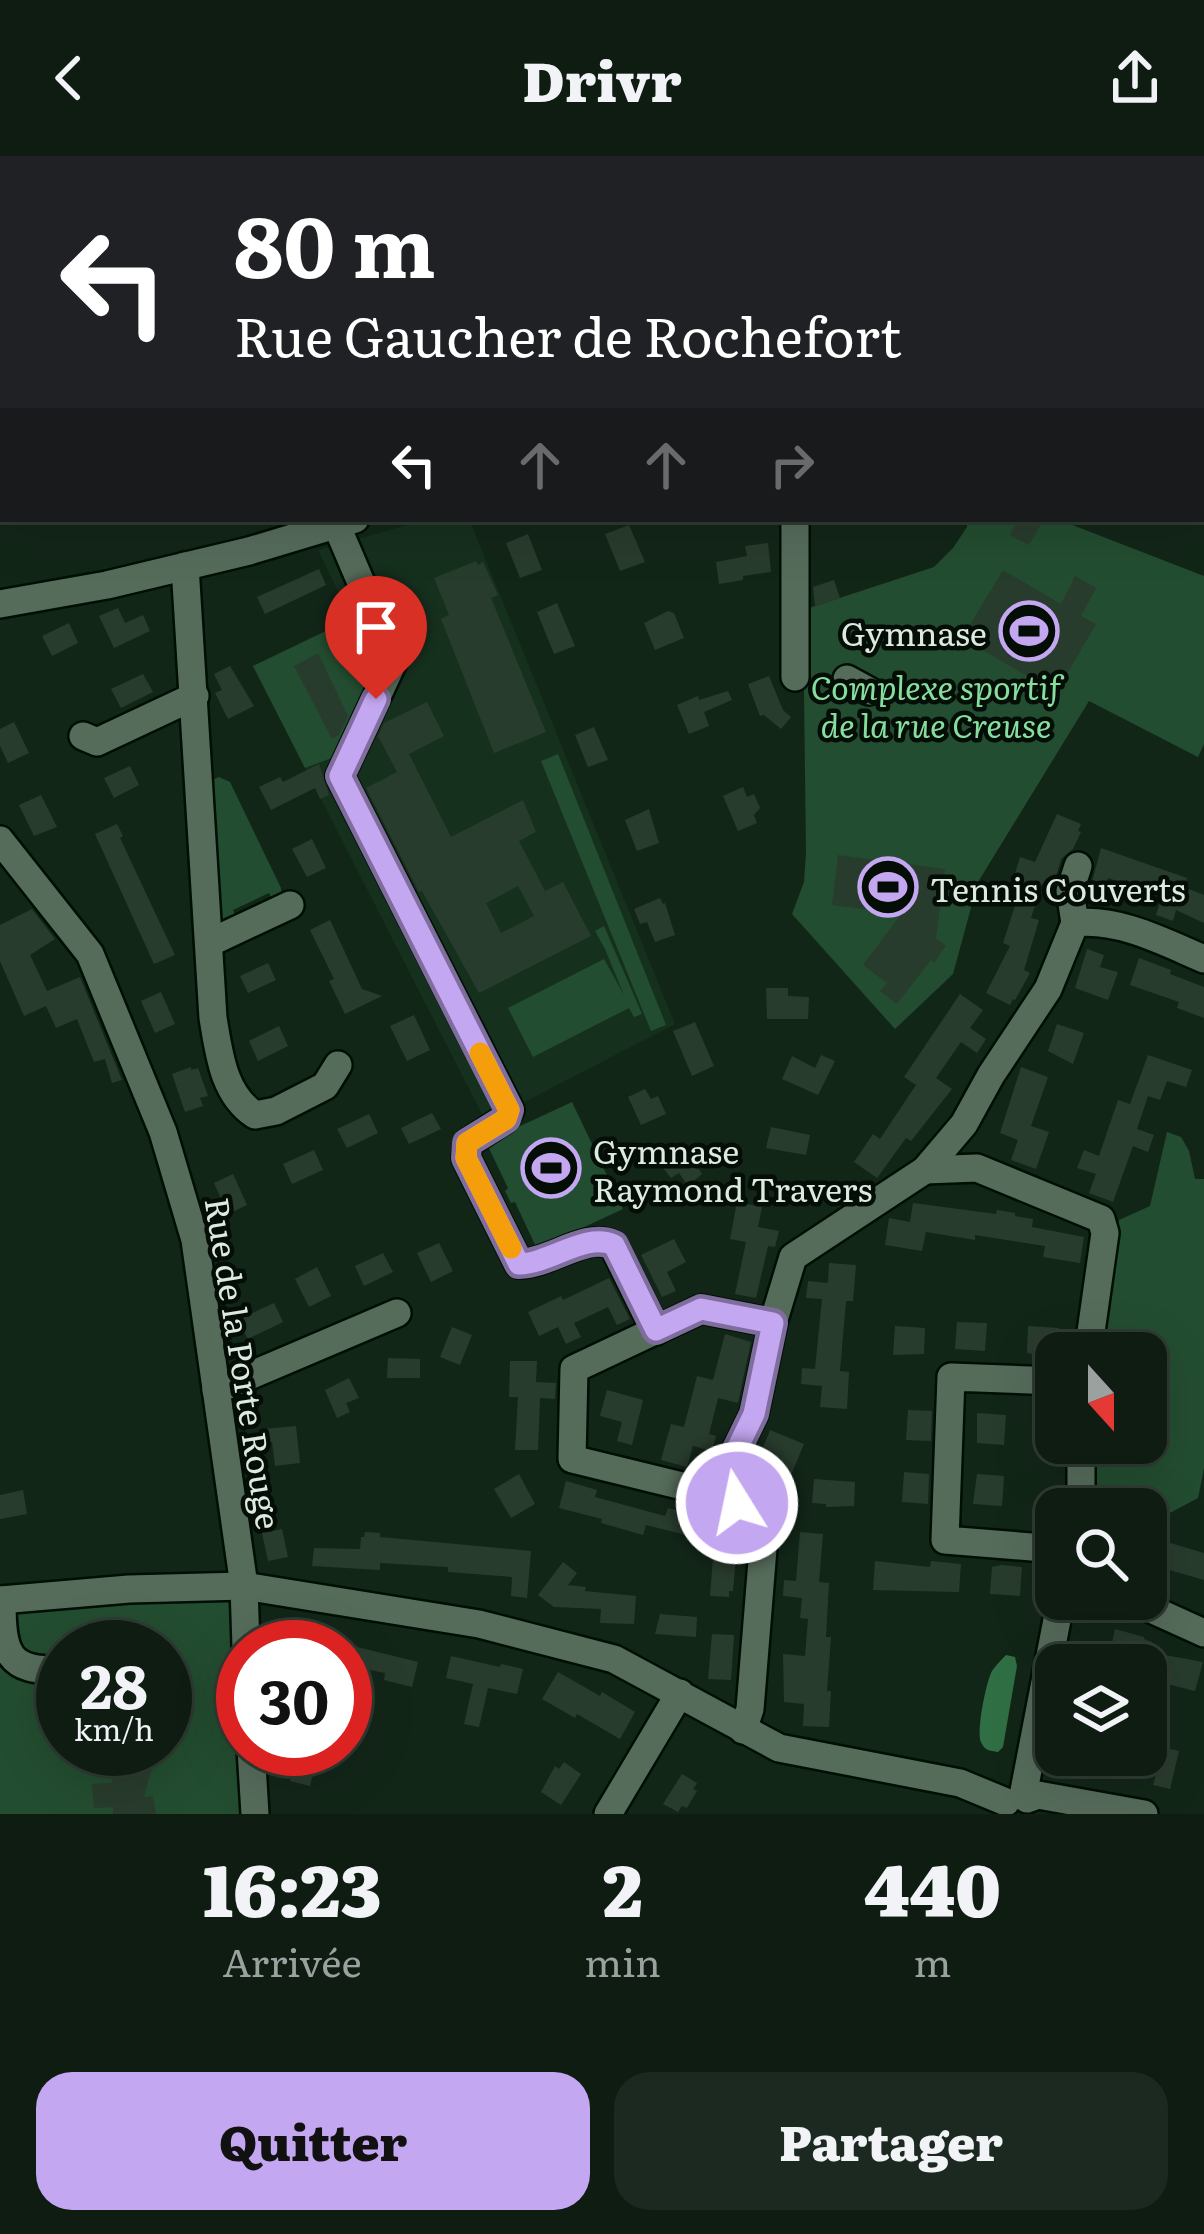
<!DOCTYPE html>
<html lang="fr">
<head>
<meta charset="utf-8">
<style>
	:root { --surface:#0e1c12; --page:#1c2920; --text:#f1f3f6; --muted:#9ba19f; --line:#2e3a32; --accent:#c4a7f1 }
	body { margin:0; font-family:Literata,serif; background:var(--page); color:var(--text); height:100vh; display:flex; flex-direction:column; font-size:45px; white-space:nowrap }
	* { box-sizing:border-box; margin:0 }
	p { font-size:39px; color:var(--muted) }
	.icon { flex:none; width:66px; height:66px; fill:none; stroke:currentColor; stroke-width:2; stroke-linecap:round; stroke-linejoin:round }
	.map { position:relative; height:1658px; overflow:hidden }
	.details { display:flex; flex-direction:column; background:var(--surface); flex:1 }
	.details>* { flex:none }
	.top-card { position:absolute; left:0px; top:0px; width:1206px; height:366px; box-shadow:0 12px 48px #0002,0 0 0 3px var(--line); background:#202124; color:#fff; overflow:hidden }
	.needle { width:78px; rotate:159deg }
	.buttons { position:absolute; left:1035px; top:1176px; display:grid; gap:24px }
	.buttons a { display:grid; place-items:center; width:132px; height:132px; border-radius:24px; background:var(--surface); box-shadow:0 12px 48px #0002,0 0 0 3px var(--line); font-size:60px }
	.speed { position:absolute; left:36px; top:1464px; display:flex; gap:24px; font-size:60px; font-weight:700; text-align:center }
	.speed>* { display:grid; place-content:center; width:156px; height:156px; border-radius:50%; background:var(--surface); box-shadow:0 12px 48px #0002,0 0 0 3px var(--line); line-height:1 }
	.speed small { font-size:30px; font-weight:400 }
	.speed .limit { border:18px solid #d22; background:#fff; color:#111 }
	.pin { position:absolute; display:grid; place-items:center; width:102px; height:102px; color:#fff; margin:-123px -51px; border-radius:50% 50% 50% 0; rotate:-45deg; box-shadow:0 0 12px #0007 }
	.pin .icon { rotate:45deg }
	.me { position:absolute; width:132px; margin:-66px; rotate:350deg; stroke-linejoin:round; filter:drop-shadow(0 0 9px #0008) }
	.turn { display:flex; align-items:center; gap:42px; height:252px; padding:0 36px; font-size:54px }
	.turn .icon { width:156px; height:156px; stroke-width:2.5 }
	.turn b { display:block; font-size:84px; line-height:102px }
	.lanes { display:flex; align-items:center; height:114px; padding:0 36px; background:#0003; justify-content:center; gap:60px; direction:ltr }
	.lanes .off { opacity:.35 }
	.eta { display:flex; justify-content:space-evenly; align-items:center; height:204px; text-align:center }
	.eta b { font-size:72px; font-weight:800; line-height:84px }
	.button { display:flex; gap:24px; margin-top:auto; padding:24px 36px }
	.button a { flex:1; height:138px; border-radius:36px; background:var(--accent); color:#111; font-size:48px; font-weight:800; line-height:138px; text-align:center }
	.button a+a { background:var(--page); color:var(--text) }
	header { display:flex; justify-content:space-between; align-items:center; height:156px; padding:0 36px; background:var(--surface); font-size:54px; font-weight:800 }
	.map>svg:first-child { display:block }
	.built { fill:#16301e }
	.green { fill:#234d30; fill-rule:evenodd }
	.water { fill:#306f44 }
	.building { fill:#283c2d; fill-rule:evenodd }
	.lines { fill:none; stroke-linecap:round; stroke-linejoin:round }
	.minor-casing { stroke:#000f04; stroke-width:32 }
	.minor { stroke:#566c5b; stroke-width:27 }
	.route-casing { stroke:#7f6d9d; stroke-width:30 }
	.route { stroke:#c4a7f1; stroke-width:21 }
	.slow { stroke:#f59e0b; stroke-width:21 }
	.labels { text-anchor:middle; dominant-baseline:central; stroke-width:9; stroke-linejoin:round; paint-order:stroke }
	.poi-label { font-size:33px; fill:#ddeae0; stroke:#050d07; text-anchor:start }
	.park-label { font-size:33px; font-style:italic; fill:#85de9e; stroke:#050d07 }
	.street-label { font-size:33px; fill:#ddeae0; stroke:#050d07 }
</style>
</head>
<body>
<header><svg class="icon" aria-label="back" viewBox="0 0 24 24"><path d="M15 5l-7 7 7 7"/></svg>Drivr<svg class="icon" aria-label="share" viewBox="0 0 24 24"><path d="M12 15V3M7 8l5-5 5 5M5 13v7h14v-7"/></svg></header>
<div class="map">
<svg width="1204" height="1658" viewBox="0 0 1204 1658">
	<rect width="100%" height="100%" fill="#122618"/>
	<path class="built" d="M429,363H469L675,868L486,966L253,510L351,462L318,394Z"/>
	<g class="green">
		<path d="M967,363H1057L1204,420V588L1198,601L1089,545L978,726L953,818L895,873L792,758L804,726L806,697L803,454L934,411L953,392L967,371Z"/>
		<path d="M368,455L388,505L345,597L305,612L253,510Z"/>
		<path d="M558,598L666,869L651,875L541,605Z"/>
		<path d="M219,621L230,626L281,732V742L275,748L269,737L233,754L238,765L220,774L212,624Z"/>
		<path d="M604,770L642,858L634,861L629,852L533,901L508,852L604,803L624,839L605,793L595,775Z"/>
		<path d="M572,946L623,1053L537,1093L515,1046L511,1047L505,1035L508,1032L486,986Z"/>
		<path d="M1167,976L1181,981L1189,995L1195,1023H1204V1312L1198,1342L1149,1368L1146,1378V1353H1092L1091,1287H1146V1197H1099L1119,1064L1150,1050Z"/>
		<path d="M232,1438L241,1658H0V1449ZM63,1491H165V1593H63Z"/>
	</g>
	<path class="water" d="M1006,1499L1015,1501L1017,1510L1003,1591L998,1596C989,1594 986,1596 981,1586C976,1576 986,1526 992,1515C996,1509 1001,1504 1006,1499Z"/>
	<g class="building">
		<path d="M1018,363H1044L1029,389L1010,379Z"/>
		<path d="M629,369L645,406L620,415L605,378Z"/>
		<path d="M528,378L542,414L520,422L506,387Z"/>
		<path d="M768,387L771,416L743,420V424L719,428L716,406L747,400L745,390Z"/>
		<path d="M476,405L478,409L483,406L498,439L491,442L546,576L494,597L441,463L449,459L434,422Z"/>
		<path d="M319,413L326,429L265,458L257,441Z"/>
		<path d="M1003,414L1061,448L1075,420L1096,432L1081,460L1096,468L1056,537L962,482Z"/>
		<path d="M834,424L840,442L815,450L813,431Z"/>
		<path d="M557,447L575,490L554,498L537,456Z"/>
		<path d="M118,452L125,467L143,459L150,475L114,492L99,460Z"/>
		<path d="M668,455L674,457L684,482L655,494L644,467Z"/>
		<path d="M69,467L78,487L52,500L42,480Z"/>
		<path d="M318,497L348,560L339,579L332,583L294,510Z"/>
		<path d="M230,510L254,550L228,563L215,537L222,534L214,518Z"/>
		<path d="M143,518L153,536L121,552L111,533Z"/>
		<path d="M769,520L783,554L791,561L781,573L764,559L760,560L748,528Z"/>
		<path d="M728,535L732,544L704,556L709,570L689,578L677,549L698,540L699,544Z"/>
		<path d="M427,546L444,580L409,598L451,681L523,644L536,676L519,685L545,735L563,726L591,780L479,837L422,735L419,736L366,632L397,616L378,580L384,567ZM518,730L534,760L501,777L486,747Z"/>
		<path d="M14,566L29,597L8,607L0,590V573Z"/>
		<path d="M594,571L608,604L588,611L575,579Z"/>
		<path d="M319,608L329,639L320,643L315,632L271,654L259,631L280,621L283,626Z"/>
		<path d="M130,610L139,629L114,642L104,622Z"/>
		<path d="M743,631L747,641L754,638L760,652L754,659L757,667L738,675L723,640Z"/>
		<path d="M41,639L57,671L34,680L19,649Z"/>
		<path d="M649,653L659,687L637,695L625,664Z"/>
		<path d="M1057,658L1081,668L1078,675L1081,676L1073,693L1061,703L1053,731L1042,728L1031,762L1039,764L1024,814L1030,817L1015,844L1013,843L1010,849L986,837L1010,790L1003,787L1019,737L1010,734L1020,701L1035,706Z"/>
		<path d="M117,668L123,680L120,682L175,799L154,808L95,678Z"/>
		<path d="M312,683L326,712L307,721L292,693Z"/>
		<path d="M1101,692L1187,722L1184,731L1204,739V767L1176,754L1173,765L1156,759L1162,740L1108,722L1101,742L1089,737Z"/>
		<path d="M838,699L945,713L936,782L946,790L934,807L931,804L897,848L880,835L887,827L863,809L901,758L832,749Z"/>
		<path d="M660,742L663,748L665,747L675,779L655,786L647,766L640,768L634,753Z"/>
		<path d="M32,753L55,783L30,799L47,835L80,821L122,924L112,927L105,903L94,906L77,863L56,872L46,850L24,860L0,805V769Z"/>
		<path d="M330,764L362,833L382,840L345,858L329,825L334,823L310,774Z"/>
		<path d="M1087,793L1104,799L1100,811L1118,816L1108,844L1075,832Z"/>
		<path d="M1139,802L1171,814L1170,818L1204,831V862L1177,852L1179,846L1130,829Z"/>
		<path d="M268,807L276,824L248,837L240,820Z"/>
		<path d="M766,832H788V840L809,841L808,863H767Z"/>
		<path d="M161,836L175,868L155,877L141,845Z"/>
		<path d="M960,838L983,854L970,872L986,883L977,897L961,886L936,922L952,933L911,985L906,982L877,1022L854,1006L873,978L880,983L916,929L904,921Z"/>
		<path d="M414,859L430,894L407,905L390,870Z"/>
		<path d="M695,866L714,910L692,920L673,875Z"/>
		<path d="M1057,868L1084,877L1073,908L1048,895Z"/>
		<path d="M279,870L288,890L258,905L249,885Z"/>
		<path d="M821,899L835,905L818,939L782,923L792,900L815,912Z"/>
		<path d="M1148,899L1192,914L1186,931L1167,925L1160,944L1148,940L1137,973L1154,979L1148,996L1133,990L1113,1046L1089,1037L1096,1018L1077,1012L1084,994L1099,1000L1118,944L1130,948Z"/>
		<path d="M191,911V914L198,912L208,940L200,942L203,950L185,956L172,918Z"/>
		<path d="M1021,911L1048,921L1031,970L1049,976L1036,1013L1011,1004L1018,984L1000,977Z"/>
		<path d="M645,933L651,943L658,940L666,958L641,969L628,941Z"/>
		<path d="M432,957L441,973L409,988L401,972Z"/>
		<path d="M369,958L378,977L347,992L337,973Z"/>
		<path d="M771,971L810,979L806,999L766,992Z"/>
		<path d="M680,987L702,1018L688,1030L679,1017L671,1022L660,1008L668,1003L664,998Z"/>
		<path d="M314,994L323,1014L292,1028L283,1008Z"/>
		<path d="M233,1018L247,1049L228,1058L214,1027Z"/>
		<path d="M737,1046L762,1051L758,1071L779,1075L775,1091L768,1090L756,1142L735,1138L746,1086L730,1083Z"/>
		<path d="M913,1047L996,1058L997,1054L1015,1057V1060L1033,1063L1032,1071L1084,1081L1080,1107L1043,1101L1045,1090L975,1079V1084L926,1076L922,1095L885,1089L889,1062L910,1066Z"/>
		<path d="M674,1083L686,1106L667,1116L676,1135L662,1141L641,1099Z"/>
		<path d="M439,1087L453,1115L431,1126L417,1097Z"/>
		<path d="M383,1097L393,1116L364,1130L355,1110Z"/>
		<path d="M829,1107L856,1109L853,1145H846L840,1215L849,1216L847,1253L820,1251L822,1230L801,1228L802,1212L815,1213L822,1143L806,1142L808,1125L828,1127Z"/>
		<path d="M317,1111L331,1140L309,1151L295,1123Z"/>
		<path d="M609,1122L630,1163L617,1169L608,1151L574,1167L581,1181L566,1188L558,1171L539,1180L528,1156L561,1140L563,1144Z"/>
		<path d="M274,1147L283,1166L248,1183L237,1164Z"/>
		<path d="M957,1166L987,1167L985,1195L955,1193Z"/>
		<path d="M895,1170L925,1172L924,1198L893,1199Z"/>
		<path d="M1028,1170L1059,1172L1056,1201L1027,1197Z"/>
		<path d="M452,1171L472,1179L460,1209L440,1201Z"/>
		<path d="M725,1178L751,1186L738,1247L718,1242L709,1278L716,1280L712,1295L693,1290L687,1311L661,1304L671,1268L684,1271L697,1220L713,1224Z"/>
		<path d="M388,1202L420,1203V1222H387Z"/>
		<path d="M510,1205H537L536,1226L556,1227L555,1243L540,1242L538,1294H515L518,1241H509Z"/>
		<path d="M349,1222L359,1242L346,1247L350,1256L337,1262L325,1234Z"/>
		<path d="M607,1234L643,1244L632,1289L617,1285L622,1266L600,1260Z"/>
		<path d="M908,1254L932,1255L931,1285L906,1284Z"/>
		<path d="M977,1257L1006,1259L1004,1289L977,1287Z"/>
		<path d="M296,1270L300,1307L275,1310L272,1286L253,1288L263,1273Z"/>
		<path d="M770,1274L804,1288L786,1331L771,1325L779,1306L760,1299Z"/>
		<path d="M904,1316L929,1318L928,1348L902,1346Z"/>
		<path d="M519,1318L535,1348L511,1362L494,1333Z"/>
		<path d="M977,1318L1004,1320L1002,1350L973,1348Z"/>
		<path d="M814,1323L855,1326L854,1350L826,1351V1348L812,1347Z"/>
		<path d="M566,1325L597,1334L595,1341L665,1360L668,1352L707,1361L702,1383L646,1369L643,1379L601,1367L602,1363L559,1352Z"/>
		<path d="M23,1334L27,1358L0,1363V1339Z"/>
		<path d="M282,1373L288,1401L268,1405L262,1377Z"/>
		<path d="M365,1376L380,1377V1381L531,1395L527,1442L511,1440L512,1421L448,1416V1411L380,1407V1414L312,1410L314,1392L360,1393L361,1381H364Z"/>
		<path d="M800,1376L823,1378L819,1426L829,1427L826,1481H831L827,1535H831L829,1571L803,1570L804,1548L784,1546L783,1498L805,1500L808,1463L800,1462L802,1442L783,1440L784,1424L796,1425Z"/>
		<path d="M1157,1383L1204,1397V1424L1166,1413L1161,1432L1146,1428Z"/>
		<path d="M714,1389L737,1391L733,1435H729V1441L710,1440Z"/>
		<path d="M875,1405L930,1411L931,1405L961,1408L959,1436L873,1434Z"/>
		<path d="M563,1406L577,1417L568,1429L586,1431L585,1435L636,1440L634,1468L600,1467L601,1453L554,1451L538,1439Z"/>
		<path d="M1001,1409L1022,1411L1020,1440L990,1438L992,1411Z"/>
		<path d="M660,1458L697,1461L696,1481L655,1478Z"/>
		<path d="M1115,1473L1144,1481V1483L1152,1486L1149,1496L1203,1506L1195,1535L1163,1527L1168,1509H1140L1109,1501Z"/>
		<path d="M279,1474L329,1485L328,1491H275Z"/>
		<path d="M712,1478L734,1479L731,1524L708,1523Z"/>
		<path d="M345,1488L418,1506L412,1531L384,1524L385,1517L345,1509Z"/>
		<path d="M451,1500L500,1511L501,1508L523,1513L517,1538L488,1532L479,1571L464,1568L473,1528L446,1522Z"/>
		<path d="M558,1516L600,1540L602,1536L635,1556L620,1583L577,1558L575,1562L542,1543Z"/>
		<path d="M1146,1587L1179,1595L1170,1633L1153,1629L1156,1619L1138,1614L1141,1599H1146Z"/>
		<path d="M109,1593H157L144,1641L153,1640L156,1658H113V1651L94,1652L92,1628L112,1627Z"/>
		<path d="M297,1593L318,1595L310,1630L290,1625Z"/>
		<path d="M564,1606L581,1618L561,1649L541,1636L555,1610L559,1613Z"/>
		<path d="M682,1618L697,1627L693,1633L697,1635L687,1652L682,1650L678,1656L663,1648Z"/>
	</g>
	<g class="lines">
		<defs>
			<g id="minor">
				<path d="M11,0L13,3"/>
				<path d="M1203,156H1204"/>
				<path d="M336,368L394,504L340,620L510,954L505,963L468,987L466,1002L519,1108C552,1107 585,1076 613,1089L656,1175"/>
				<path d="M185,410L213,862C219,897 223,938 255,959L276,955L325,930L338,909"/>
				<path d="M0,448L107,429L249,395L355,363"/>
				<path d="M795,521V363"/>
				<path d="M847,523L869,535"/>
				<path d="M83,580L97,586L195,540"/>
				<path d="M0,684L90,798L163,976L195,1084L244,1430L246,1491"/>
				<path d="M1075,767L1070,735L1078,710"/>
				<path d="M209,787L290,749"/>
				<path d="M925,1014L977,1012L1101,1063L1105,1077L1088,1197"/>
				<path d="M1056,1225L951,1221L945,1384L1056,1393"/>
				<path d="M216,1234L397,1157"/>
				<path d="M715,1338L754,1258L773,1167L793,1101L925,1014L964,968L991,919L1048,833L1075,767C1119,762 1164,786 1204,803"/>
				<path d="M1081,1353V1287"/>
				<path d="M1129,1443L1204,1477"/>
				<path d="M0,1444L129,1433L244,1430L479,1468L614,1503L779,1592L960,1627L1006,1646"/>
				<path d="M2,1444C2,1494 6,1518 63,1513"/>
				<path d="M743,1574L750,1553L765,1368L760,1356L715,1338L572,1303L574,1213L701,1153L773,1167"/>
				<path d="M251,1593L255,1658"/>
				<path d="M1023,1640L1061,1443"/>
				<path d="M1027,1643L1038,1639L1144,1658"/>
				<path d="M608,1658L680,1537"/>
			</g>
		</defs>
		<use href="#minor" class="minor-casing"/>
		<use href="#minor" class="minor"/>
	</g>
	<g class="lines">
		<defs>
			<path id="route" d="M376,543L340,620L509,954L506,963L467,987L466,1002L519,1108C552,1107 585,1076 614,1089L656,1174L701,1153L773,1167L754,1258L715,1338L737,1347"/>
		</defs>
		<use href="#route" class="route-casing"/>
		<use href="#route" class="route"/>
		<path class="slow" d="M480,897L509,954L506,963L467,987L466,1002L511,1092"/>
	</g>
	<defs>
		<symbol id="stadium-ring" viewBox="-11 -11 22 22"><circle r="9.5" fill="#050d07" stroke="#c4a7f1" stroke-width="1.5"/><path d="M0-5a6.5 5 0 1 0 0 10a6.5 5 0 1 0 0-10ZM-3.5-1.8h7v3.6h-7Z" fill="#c4a7f1"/></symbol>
	</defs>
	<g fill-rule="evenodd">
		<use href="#stadium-ring" x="996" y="442" width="66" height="66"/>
		<use href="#stadium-ring" x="855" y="698" width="66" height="66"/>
		<use href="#stadium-ring" x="518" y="979" width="66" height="66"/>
	</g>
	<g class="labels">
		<g class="poi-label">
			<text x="987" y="475" text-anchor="end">Gymnase</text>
			<text x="930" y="731">Tennis Couverts</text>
			<text x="593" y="993">Gymnase<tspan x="593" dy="38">Raymond Travers</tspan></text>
		</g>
		<g class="park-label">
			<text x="936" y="529">Complexe sportif<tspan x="936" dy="38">de la rue Creuse</tspan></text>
		</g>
		<g class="street-label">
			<text transform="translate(245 1207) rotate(81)">Rue de la Porte Rouge</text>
		</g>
	</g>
</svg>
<div class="buttons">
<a><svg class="needle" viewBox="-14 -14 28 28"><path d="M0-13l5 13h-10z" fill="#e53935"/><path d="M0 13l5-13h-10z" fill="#9ba19f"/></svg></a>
<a><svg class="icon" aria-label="search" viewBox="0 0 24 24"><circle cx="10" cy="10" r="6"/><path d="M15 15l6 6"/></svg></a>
<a><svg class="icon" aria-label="layers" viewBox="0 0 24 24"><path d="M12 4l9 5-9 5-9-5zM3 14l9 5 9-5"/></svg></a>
</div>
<div class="speed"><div>28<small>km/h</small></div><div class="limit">30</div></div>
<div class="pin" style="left:376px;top:543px;background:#d93025"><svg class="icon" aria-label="arrive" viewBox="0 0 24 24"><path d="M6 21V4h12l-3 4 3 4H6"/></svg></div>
<svg class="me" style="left:737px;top:1347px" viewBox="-20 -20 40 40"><circle r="17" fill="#c4a7f1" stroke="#fff" stroke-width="3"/><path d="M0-11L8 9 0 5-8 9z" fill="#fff"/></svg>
<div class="top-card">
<div class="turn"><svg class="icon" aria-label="left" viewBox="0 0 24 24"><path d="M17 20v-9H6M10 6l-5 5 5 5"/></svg><div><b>80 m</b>Rue Gaucher de Rochefort</div></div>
<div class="lanes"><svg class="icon" aria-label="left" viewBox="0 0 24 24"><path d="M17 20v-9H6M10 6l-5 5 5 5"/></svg><svg class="icon off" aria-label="ahead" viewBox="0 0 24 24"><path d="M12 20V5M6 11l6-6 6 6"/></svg><svg class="icon off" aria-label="ahead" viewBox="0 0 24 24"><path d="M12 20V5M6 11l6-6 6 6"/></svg><svg class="icon off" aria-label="right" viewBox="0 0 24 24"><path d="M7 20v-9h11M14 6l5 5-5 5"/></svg></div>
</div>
</div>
<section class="details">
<div class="eta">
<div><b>16:23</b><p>Arrivée</p></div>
<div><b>2</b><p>min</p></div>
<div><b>440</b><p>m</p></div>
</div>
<div class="button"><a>Quitter</a><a>Partager</a></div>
</section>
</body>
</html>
